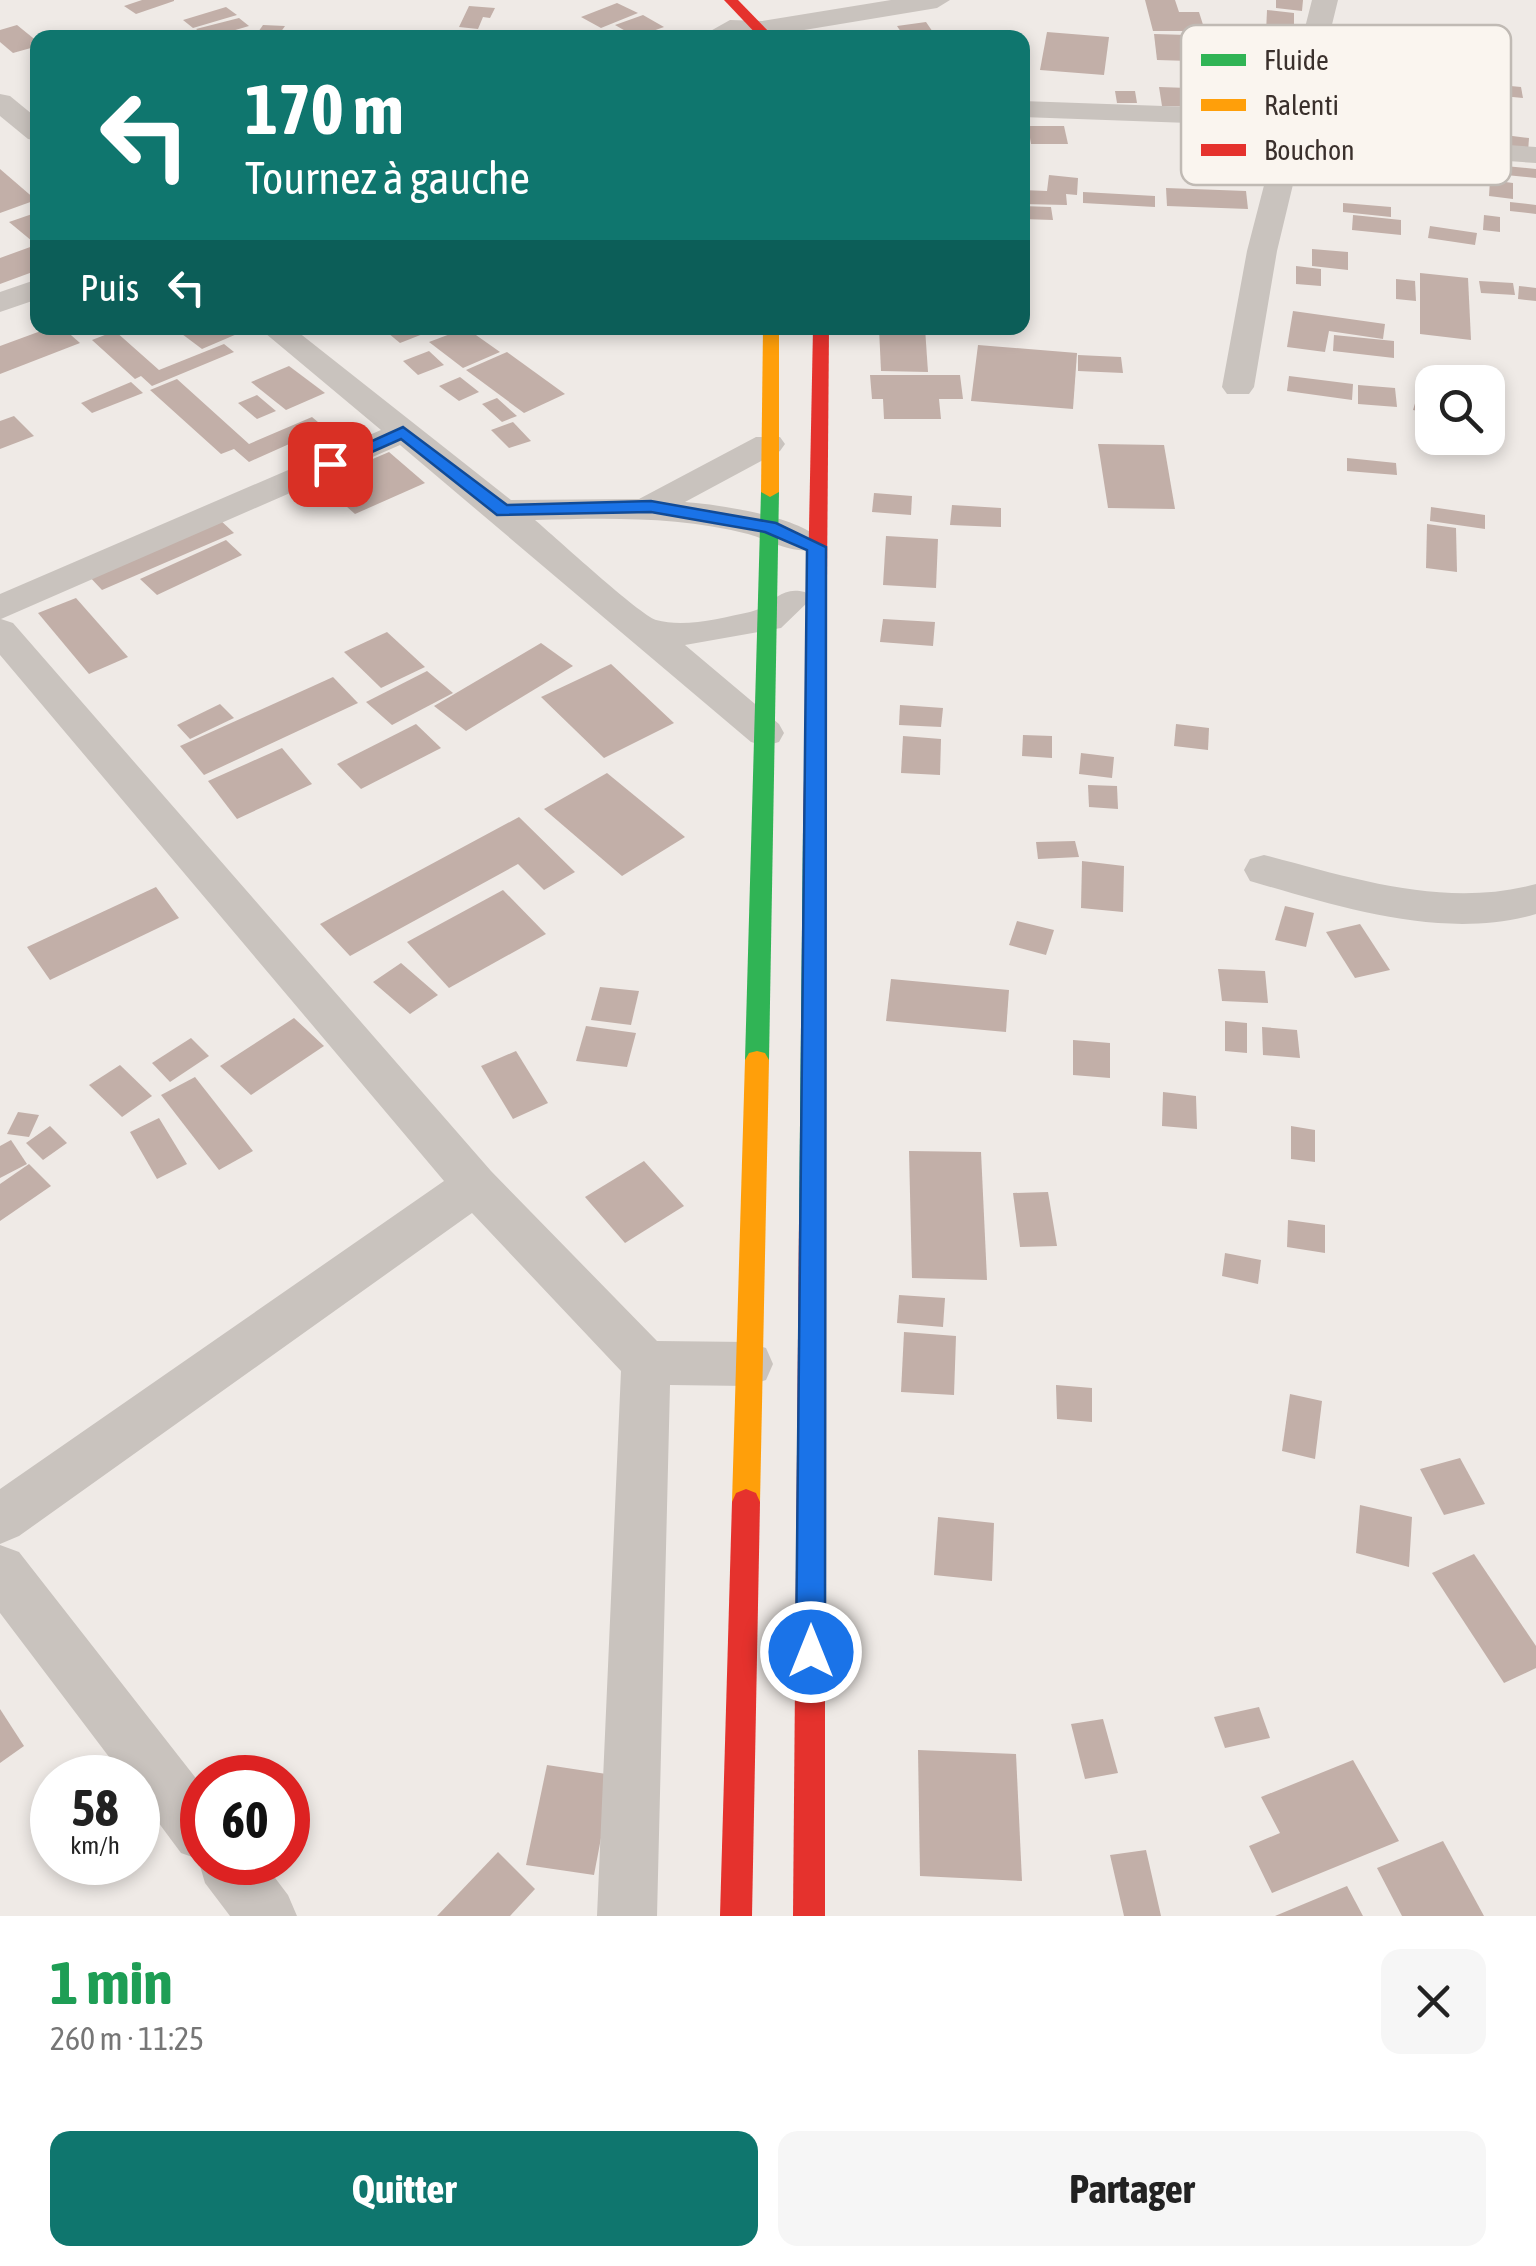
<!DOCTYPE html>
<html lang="fr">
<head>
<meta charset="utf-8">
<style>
	:root { --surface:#fff; --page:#f6f6f6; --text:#222; --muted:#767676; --accent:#0f766e }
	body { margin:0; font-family:"Asap Condensed",sans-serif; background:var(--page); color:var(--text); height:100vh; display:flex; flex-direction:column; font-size:38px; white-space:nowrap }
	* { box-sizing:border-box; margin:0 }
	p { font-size:32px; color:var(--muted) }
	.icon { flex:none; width:55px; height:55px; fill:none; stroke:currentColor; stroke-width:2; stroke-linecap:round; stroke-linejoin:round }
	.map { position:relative; height:1916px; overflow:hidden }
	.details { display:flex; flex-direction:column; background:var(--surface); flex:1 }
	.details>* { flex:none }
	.guide { position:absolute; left:30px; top:30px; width:1000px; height:305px; border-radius:20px; box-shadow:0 5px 15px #0003; background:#0f766e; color:#fff; overflow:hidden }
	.controls { position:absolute; left:1415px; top:365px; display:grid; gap:20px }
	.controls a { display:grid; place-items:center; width:90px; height:90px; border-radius:20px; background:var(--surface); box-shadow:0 5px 15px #0003; font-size:50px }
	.speed { position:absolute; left:30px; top:1755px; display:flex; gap:20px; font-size:50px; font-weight:700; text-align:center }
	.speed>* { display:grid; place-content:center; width:130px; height:130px; border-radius:50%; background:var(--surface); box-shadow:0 5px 15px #0003; line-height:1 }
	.speed small { font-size:25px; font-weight:400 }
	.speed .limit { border:15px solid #d22; background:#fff; color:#111 }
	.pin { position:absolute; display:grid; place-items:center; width:85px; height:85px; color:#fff; margin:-42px; border-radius:20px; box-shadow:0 5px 15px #0006 }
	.me { position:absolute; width:110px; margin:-55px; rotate:0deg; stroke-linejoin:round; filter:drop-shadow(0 0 8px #0008) }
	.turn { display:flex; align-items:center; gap:35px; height:210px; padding:0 50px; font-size:45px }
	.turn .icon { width:130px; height:130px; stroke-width:2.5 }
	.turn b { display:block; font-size:70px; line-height:85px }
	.then { display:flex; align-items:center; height:95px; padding:0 50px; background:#0003; gap:20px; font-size:38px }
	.round { display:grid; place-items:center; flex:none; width:105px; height:105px; border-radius:20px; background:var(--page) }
	.headline { display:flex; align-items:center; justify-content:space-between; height:170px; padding:0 50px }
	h1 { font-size:60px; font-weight:700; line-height:75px; color:#1e9e55 }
	.cta { display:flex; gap:20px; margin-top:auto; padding:20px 50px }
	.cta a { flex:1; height:115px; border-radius:20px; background:var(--accent); color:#fff; font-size:40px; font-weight:700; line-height:115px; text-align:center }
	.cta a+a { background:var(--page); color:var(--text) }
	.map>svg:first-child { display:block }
	.building { fill:#c2afa8 }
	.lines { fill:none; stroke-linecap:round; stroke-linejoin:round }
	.street { fill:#c9c3be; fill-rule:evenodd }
	.fast { fill:#30b455; fill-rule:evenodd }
	.slow { fill:#ff9f0a; fill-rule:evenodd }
	.jam { fill:#e5322d; fill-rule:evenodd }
	.route { fill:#1a73e8; stroke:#114b97; stroke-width:2.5 }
	.key { fill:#faf5ef; stroke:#c0bab4; stroke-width:2.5 }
	.key-label { font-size:28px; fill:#3a302c }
</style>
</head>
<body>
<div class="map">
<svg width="1536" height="1916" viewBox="0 0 1536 1916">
	<rect width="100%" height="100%" fill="#efeae6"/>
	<g class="building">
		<path d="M142,0H174V1L136,14L124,6Z"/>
		<path d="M1145,0H1175L1179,12H1199L1205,31H1153Z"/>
		<path d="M1276,0H1303L1302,11L1276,8Z"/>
		<path d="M617,3L638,13L601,28L581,17Z"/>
		<path d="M469,6L495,8L490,18L483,17L478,29L459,27Z"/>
		<path d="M226,7L237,15L193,28L183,20Z"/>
		<path d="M1267,10L1294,13V35L1266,33Z"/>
		<path d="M643,15L664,27L636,37L615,25Z"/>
		<path d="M239,18L249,26L208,38L196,29Z"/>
		<path d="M926,22L937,38H905L897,26Z"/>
		<path d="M1372,24L1429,32L1423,52L1366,44Z"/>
		<path d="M17,25L38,42V46L13,53L0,42V30Z"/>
		<path d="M263,25L285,26L278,36L256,35Z"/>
		<path d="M1047,32L1109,37L1104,75L1040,70Z"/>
		<path d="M1154,34L1286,38L1292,64L1157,60Z"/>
		<path d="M1186,79L1278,82L1283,109L1162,106L1159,87L1188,88Z"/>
		<path d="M1500,85L1521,87L1523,98L1502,96Z"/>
		<path d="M1115,91H1135L1137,103H1117Z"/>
		<path d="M1028,126H1064L1068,144H1031Z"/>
		<path d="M1489,133L1529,138L1528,152L1487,147Z"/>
		<path d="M1505,166L1536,169V178L1506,175Z"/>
		<path d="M0,169L36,200L0,213Z"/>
		<path d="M1049,175L1078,178L1077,195L1066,194L1067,205L1022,204V190L1047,191Z"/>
		<path d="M1490,180L1513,183V199L1489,196Z"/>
		<path d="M1166,188L1246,191L1248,209L1167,206Z"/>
		<path d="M1083,192L1155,196V207L1083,203Z"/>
		<path d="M1510,202L1536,205V214L1510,211Z"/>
		<path d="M1343,203L1391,207V217L1343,212Z"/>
		<path d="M1022,206L1051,207L1053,220L1022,219Z"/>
		<path d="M38,212V246L9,222Z"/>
		<path d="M1353,215L1401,220V235L1352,230Z"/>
		<path d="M1484,215L1500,217V232L1483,230Z"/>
		<path d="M1430,226L1477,233L1475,245L1428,238Z"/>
		<path d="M33,246L38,250V270L0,284V258Z"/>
		<path d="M1312,249L1348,252V270L1312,266Z"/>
		<path d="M1296,266L1321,269V286L1296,284Z"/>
		<path d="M1420,273L1468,278L1471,340L1420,334Z"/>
		<path d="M1396,279L1415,281L1416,301L1396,299Z"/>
		<path d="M1479,281L1513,283L1515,295L1481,293Z"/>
		<path d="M1519,286L1536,288V301L1518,299Z"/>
		<path d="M1293,311L1385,324L1383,339L1329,331L1325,352L1287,347Z"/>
		<path d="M49,328H63L80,343L0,374V346Z"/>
		<path d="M174,328H228L237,334L202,349Z"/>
		<path d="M382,328H416L423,334L400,343Z"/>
		<path d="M466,328L500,352L463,368L429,342Z"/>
		<path d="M879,328H925L928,372L881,371Z"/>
		<path d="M115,331L159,370L224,344L234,352L152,386L141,376L135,379L92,340Z"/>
		<path d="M1334,335L1394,341V358L1333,351Z"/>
		<path d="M978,345L1077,353L1073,409L971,401Z"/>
		<path d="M429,351L444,365L418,375L403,361Z"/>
		<path d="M507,352L565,394L524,413L466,370Z"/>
		<path d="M1078,355L1121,357L1123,373L1078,371Z"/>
		<path d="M289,366L325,393L286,410L251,382Z"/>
		<path d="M870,375H960L963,399H939L941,419H884L883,399H872Z"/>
		<path d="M1289,376L1353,384L1352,400L1287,391Z"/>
		<path d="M460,377L479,392L459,401L439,386Z"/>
		<path d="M177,379L249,444L312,417L325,428L249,462L234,449L221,454L150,390Z"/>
		<path d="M131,382L143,393L92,413L81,403Z"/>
		<path d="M1358,385L1395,388L1397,407L1358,404Z"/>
		<path d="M1420,387L1432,389V414L1413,410Z"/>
		<path d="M257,395L276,411L257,419L238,403Z"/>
		<path d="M497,398L517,416L502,422L482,404Z"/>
		<path d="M14,416L34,436L0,449V421Z"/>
		<path d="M513,422L531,441L509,448L491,430Z"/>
		<path d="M1098,444L1164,445L1175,509L1108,508Z"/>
		<path d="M389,452L425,483L355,514L319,482Z"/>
		<path d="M1347,458L1396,463L1397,475L1347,471Z"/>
		<path d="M874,493L912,496L911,515L872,512Z"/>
		<path d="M952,505L1001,508V527L950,525Z"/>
		<path d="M1431,507L1485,515V529L1430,521Z"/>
		<path d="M218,518L234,533L102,590L87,574Z"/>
		<path d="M1427,524L1456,528L1457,572L1426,568Z"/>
		<path d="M886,536L938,539L936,588L883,585Z"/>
		<path d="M226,540L242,555L157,595L140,579Z"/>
		<path d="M76,598L128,657L89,674L38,613Z"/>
		<path d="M883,619L935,622L933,646L880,642Z"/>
		<path d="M387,632L425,667L381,688L344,652Z"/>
		<path d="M541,643L573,666L466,731L434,706Z"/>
		<path d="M611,664L674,723L604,758L541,697Z"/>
		<path d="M427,671L453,693L392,725L366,702Z"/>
		<path d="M333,677L358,703L204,775L180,746Z"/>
		<path d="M220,704L234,718L190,739L177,725Z"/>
		<path d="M900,705L943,708L941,727L899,725Z"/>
		<path d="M416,724L441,748L361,789L337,764Z"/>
		<path d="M1176,724L1209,728L1208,750L1174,746Z"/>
		<path d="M1023,735L1052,736V758L1022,756Z"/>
		<path d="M903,736L941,739L940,775L901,773Z"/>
		<path d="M282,748L312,784L237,819L208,781Z"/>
		<path d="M1081,753L1114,757L1112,778L1079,774Z"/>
		<path d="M607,773L685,837L622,876L544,809Z"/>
		<path d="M1088,785L1117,786L1118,809L1089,807Z"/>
		<path d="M519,817L575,872L544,890L518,864L350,956L320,924Z"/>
		<path d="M1075,841L1079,857L1038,859L1036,842Z"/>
		<path d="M1082,861L1124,866L1123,912L1081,908Z"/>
		<path d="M156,887L179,918L50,980L27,947Z"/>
		<path d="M503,890L546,934L449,988L407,942Z"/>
		<path d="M1285,906L1314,913L1306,947L1275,940Z"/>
		<path d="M1017,921L1054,930L1046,955L1009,945Z"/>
		<path d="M1360,924L1390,970L1355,978L1326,932Z"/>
		<path d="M401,963L438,995L410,1014L373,982Z"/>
		<path d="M1218,969L1265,971L1268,1003L1222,1001Z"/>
		<path d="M891,979L1009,990L1006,1032L886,1021Z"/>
		<path d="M600,987L639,991L631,1025L591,1020Z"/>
		<path d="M294,1018L324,1046L251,1095L220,1066Z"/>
		<path d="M1225,1021L1247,1023V1053L1225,1051Z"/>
		<path d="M586,1026L636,1033L627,1067L576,1061Z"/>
		<path d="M1262,1027L1297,1030L1300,1058L1263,1055Z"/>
		<path d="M191,1038L209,1056L170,1082L152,1063Z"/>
		<path d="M1073,1040L1110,1043V1078L1073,1075Z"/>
		<path d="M516,1051L548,1103L513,1119L481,1066Z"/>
		<path d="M120,1065L152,1096L122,1117L89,1085Z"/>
		<path d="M195,1077L253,1151L219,1170L161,1095Z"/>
		<path d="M1163,1092L1196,1096L1197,1129L1162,1126Z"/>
		<path d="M18,1112L39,1115L29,1137L7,1134Z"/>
		<path d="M159,1118L187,1164L157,1179L130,1132Z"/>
		<path d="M50,1126L67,1143L43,1160L26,1143Z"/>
		<path d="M1291,1126L1315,1130V1162L1291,1159Z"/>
		<path d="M11,1140L27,1164L0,1178V1146Z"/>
		<path d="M909,1151L981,1152L987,1280L912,1278Z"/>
		<path d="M644,1161L684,1206L625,1243L585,1197Z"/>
		<path d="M29,1164L51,1186L0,1221V1184Z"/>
		<path d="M1048,1192L1057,1246L1020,1247L1013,1193Z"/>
		<path d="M1288,1220L1325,1225V1253L1287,1247Z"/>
		<path d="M1225,1253L1261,1260L1258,1284L1222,1276Z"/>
		<path d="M899,1295L945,1298L943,1327L897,1323Z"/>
		<path d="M904,1332L956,1336L954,1395L901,1392Z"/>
		<path d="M1056,1385L1092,1388V1422L1057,1419Z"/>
		<path d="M1290,1394L1322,1401L1315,1459L1282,1451Z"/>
		<path d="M1460,1458L1485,1504L1444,1515L1420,1469Z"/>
		<path d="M1360,1505L1412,1517L1409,1567L1356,1553Z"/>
		<path d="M938,1517L994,1523L992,1581L934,1575Z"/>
		<path d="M1474,1554L1536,1646V1668L1504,1683L1432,1573Z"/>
		<path d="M1259,1707L1270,1738L1225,1748L1214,1717Z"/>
		<path d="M0,1709L24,1746L0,1763Z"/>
		<path d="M1103,1719L1118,1773L1085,1779L1071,1724Z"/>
		<path d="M918,1750L1016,1754L1022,1881L920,1876Z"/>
		<path d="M1353,1760L1399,1841L1272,1893L1249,1846L1280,1833L1261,1797Z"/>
		<path d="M547,1765L613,1775L594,1875L526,1865Z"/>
		<path d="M1443,1841L1484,1916H1402L1377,1868Z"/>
		<path d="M1146,1850L1161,1916H1124L1110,1855Z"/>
		<path d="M498,1852L535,1889L510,1916H437Z"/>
		<path d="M1347,1886L1363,1916H1275Z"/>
	</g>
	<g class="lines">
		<g class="street">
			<path d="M891,0H950L937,8L762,37L698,38L730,20L762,21Z"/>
			<path d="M1312,0H1338L1306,131L1536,147V163L1302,147L1277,251L1254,387L1249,394H1227L1222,387L1247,251L1275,143L1217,124L1022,117V101L1220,108L1280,126Z"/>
			<path d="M0,94L10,96L38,119V141L28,139L0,116Z"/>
			<path d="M38,279V299L0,312V292Z"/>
			<path d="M259,328H293L511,500L639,499L756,437H780L785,444L780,451L685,502C715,504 805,517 820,541L815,549C792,555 770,540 748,534C678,516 606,518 535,520C555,537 640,615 656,620C685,628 721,618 750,612C773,607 778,585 805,592L810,600L781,628L685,645L779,724L784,733L779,742L765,746L751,742L400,445L1,619L13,623L491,1171L657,1341L748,1342L766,1348L773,1364L766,1380L748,1386L670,1385L657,1916H597L621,1371L472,1213L19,1536L0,1544V1489L444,1181L0,655V594L381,430Z"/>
			<path d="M1264,855C1352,878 1445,909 1536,884V914C1444,941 1339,907 1250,881L1244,870L1250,859Z"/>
			<path d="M0,1545L19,1552L202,1786V1862H263L288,1895L297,1916H230L205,1883L198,1859L181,1853L138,1795V1778H125L0,1613Z"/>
		</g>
		<g class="fast">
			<path d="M770,487L779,492L769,1060L765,1067H749L745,1060L761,492Z"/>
			<path d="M814,822L825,830V1221L821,1228L812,1231L803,1228L799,1221L803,830Z"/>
		</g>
		<g class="slow">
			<path d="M763,328H779V492L770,497L761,492Z"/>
			<path d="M757,1051L765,1053L769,1060L760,1502L756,1511L746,1515L736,1511L732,1502L745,1060L749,1053Z"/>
		</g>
		<g class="jam">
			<path d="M724,0H738L775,38H760Z"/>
			<path d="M813,328H829L825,830L814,838L803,830Z"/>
			<path d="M812,1211L821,1214L825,1221V1916H793L799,1221L803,1214Z"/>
			<path d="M746,1489L756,1493L760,1502L752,1916H720L732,1502L736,1493Z"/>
		</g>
	</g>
	<path class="route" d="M403,427L507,505L651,501L776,523L826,547L825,1652L821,1662L811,1666L800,1662L796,1652L807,550L765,532L651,512L497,515L401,439L336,468H323L321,464Z"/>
	<rect x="1181" y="25" width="330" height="160" rx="15" class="key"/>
	<rect x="1201" y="54" width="45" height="12" fill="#30b455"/>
	<rect x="1201" y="99" width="45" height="12" fill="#ff9f0a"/>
	<rect x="1201" y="144" width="45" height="12" fill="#e5322d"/>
	<g class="key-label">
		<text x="1264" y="70">Fluide</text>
		<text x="1264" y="115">Ralenti</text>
		<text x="1264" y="160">Bouchon</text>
	</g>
</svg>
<div class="controls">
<a><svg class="icon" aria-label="search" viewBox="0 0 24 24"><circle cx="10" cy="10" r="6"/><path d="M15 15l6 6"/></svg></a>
</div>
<div class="speed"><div>58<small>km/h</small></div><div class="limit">60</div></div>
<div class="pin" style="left:330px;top:464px;background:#d93025"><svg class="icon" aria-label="arrive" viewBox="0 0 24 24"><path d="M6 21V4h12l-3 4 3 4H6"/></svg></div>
<svg class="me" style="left:811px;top:1652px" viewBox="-20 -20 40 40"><circle r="17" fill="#1a73e8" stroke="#fff" stroke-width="3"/><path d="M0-11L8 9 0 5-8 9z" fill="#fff"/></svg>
<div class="guide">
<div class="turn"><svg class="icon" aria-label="left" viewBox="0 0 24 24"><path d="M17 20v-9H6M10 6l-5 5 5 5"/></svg><div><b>170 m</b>Tournez à gauche</div></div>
<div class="then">Puis<svg class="icon" aria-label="left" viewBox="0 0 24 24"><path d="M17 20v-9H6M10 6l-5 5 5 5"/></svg></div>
</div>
</div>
<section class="details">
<div class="headline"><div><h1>1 min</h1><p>260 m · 11:25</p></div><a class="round"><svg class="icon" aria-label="close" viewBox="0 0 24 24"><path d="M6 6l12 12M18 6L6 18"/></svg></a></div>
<div class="cta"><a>Quitter</a><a>Partager</a></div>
</section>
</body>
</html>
